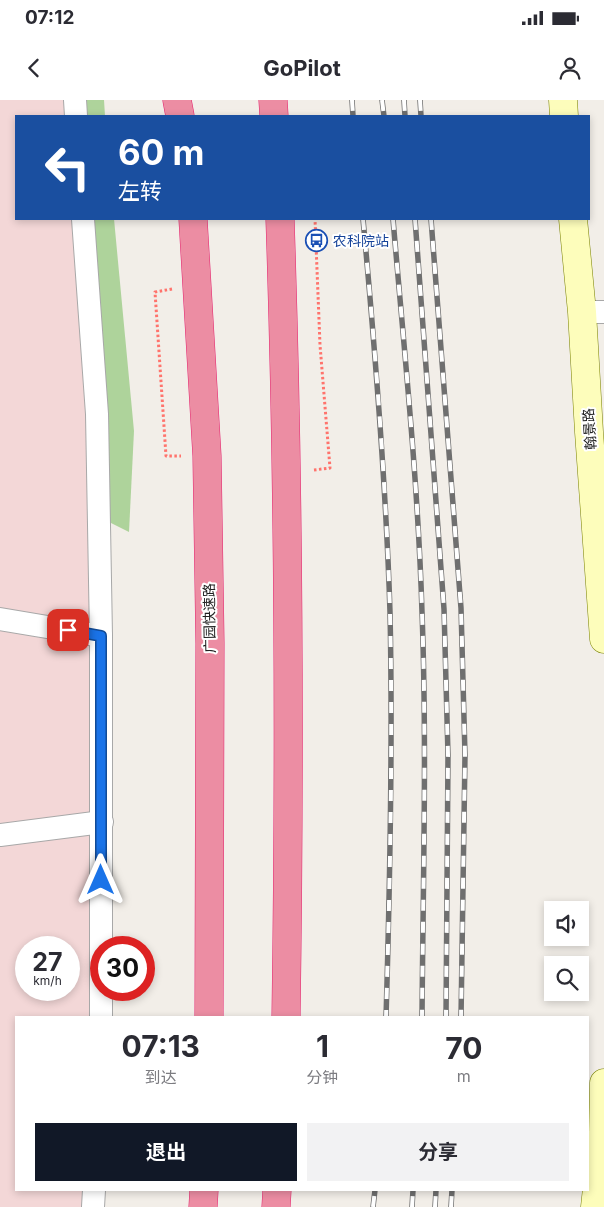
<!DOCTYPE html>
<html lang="zh">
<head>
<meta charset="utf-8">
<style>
	:root { --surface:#fff; --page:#f2f2f3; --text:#2b2b33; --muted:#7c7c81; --accent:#111827 }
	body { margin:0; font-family:Inter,"Noto Sans SC",sans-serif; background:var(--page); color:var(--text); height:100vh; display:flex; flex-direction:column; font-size:19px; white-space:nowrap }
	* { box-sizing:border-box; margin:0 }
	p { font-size:16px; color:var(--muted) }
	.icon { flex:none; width:28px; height:28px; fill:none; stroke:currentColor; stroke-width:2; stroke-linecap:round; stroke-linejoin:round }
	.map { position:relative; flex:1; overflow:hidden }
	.sheet { position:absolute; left:15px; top:916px; width:574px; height:175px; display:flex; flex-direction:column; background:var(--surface); border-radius:0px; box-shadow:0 2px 8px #0003 }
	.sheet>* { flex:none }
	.top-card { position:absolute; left:15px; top:15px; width:575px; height:105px; border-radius:0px; box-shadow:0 2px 8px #0003; background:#1a4fa0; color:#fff; overflow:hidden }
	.fabs { position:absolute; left:544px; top:801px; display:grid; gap:10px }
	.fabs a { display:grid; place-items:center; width:45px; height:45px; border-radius:0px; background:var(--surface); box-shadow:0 2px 8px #0003; font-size:25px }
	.speed { position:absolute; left:15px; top:836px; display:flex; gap:10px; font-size:25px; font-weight:700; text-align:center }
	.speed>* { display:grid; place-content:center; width:65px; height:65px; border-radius:50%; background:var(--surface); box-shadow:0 2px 8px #0003; line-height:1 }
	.speed small { font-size:12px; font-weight:400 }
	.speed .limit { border:8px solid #d22; background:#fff; color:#111 }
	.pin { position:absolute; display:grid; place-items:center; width:42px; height:42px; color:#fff; margin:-21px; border-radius:10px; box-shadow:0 2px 8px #0006 }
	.me { position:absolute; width:55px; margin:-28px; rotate:0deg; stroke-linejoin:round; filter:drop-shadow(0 0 4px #0008) }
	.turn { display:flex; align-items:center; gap:18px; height:105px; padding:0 20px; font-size:22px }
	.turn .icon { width:65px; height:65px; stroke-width:2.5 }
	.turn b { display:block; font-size:35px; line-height:42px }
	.eta { display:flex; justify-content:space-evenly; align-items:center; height:85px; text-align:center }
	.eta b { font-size:30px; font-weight:700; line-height:35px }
	.button { display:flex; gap:10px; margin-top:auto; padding:10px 20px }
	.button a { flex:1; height:58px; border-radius:0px; background:var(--accent); color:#fff; font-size:20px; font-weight:700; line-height:58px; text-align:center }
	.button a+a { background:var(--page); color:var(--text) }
	.status { display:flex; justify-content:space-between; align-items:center; height:35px; padding:0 25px; background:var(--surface); direction:ltr }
	.status svg { height:14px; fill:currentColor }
	header { display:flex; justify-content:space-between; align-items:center; height:65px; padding:0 20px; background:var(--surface); font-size:22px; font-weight:700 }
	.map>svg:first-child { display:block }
	.commercial { fill:#f3d7d7; fill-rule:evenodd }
	.forest { fill:#aed39b }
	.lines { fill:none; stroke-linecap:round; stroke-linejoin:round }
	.street-casing { stroke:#a8a8a8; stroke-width:24 }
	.secondary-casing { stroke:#798100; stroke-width:29 }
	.highway-casing { stroke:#e4216d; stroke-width:29 }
	.path { stroke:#ff736c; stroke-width:3; stroke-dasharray:2.5 2.5; stroke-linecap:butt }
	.street { stroke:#fff; stroke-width:22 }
	.secondary { stroke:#fdfdbb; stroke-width:28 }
	.highway { stroke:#ec8da3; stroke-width:28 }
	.rail-casing { stroke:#6f6f6f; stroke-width:5.5 }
	.rail { stroke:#fff; stroke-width:4; stroke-dasharray:11; stroke-linecap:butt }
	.route-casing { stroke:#114b97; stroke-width:12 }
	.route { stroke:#1a73e8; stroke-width:9 }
	.labels { text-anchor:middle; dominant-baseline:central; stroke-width:4; stroke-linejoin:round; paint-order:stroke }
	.transit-label { font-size:14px; fill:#164399; stroke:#fff; text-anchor:start }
	.street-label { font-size:14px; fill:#212121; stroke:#fff }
</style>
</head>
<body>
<div class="status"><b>07:12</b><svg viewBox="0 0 49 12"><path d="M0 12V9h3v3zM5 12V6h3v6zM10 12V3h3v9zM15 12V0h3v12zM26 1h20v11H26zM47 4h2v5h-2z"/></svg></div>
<header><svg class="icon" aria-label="back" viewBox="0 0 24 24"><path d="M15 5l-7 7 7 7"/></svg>GoPilot<svg class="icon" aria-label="person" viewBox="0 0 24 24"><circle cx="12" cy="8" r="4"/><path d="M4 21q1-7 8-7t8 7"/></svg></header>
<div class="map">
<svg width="604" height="1107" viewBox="0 0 604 1107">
	<rect width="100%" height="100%" fill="#f2eee8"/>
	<path class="commercial" d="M0,0H75L76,16H16V119H83L101,917L16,918V1090H91L90,1107H0ZM26,848H69V890H26Z"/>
	<g class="forest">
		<path d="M74,0H104L105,16H75Z"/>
		<path d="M81,119H114L134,331L129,432L99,417Z"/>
	</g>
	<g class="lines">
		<defs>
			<g id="street">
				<path d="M75,0L76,16"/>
				<path d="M83,119L97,314L101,536V918"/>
				<path d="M582,212H604"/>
				<path d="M0,519L101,536"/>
				<path d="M0,735L102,722"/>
				<path d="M93,1107L94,1090"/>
			</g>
			<g id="secondary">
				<path d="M563,0L564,16"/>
				<path d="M573,119L582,212L589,332L604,539"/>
				<path d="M595,1107L603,1033L604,983"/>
			</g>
			<g id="highway">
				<path d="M177,0L180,16"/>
				<path d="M273,0L274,16"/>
				<path d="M193,119L207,356L210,543L209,918"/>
				<path d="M280,119C289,385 290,651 286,918"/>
				<path d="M203,1107L204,1090"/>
				<path d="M276,1107L277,1090"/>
			</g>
		</defs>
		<use href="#street" class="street-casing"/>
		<use href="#secondary" class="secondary-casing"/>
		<use href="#highway" class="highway-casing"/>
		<g class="path">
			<path d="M172,189L155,192L166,356H181"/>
			<path d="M314,370L330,368L320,245L315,119"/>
		</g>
		<use href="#street" class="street"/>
		<use href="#secondary" class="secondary"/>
		<use href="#highway" class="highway"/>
		<defs>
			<g id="rail">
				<path d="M352,0L353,16"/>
				<path d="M382,0L384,16"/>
				<path d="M404,0L405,16"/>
				<path d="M420,0L421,16"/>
				<path d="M363,119C375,249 386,381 390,512C393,647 390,782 386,918"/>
				<path d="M393,119C404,249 418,380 422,512C427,647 423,782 422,918"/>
				<path d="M415,119L444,509L448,655L446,918"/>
				<path d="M431,119L461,508L465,655L461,918"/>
				<path d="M373,1107L375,1090"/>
				<path d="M412,1107L413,1090"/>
				<path d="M435,1107L436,1090"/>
				<path d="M451,1107L452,1090"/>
			</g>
		</defs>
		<use href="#rail" class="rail-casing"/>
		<use href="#rail" class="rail"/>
	</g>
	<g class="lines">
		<defs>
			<path id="route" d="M68,530L101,536V780"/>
		</defs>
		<use href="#route" class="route-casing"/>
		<use href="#route" class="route"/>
	</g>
	<defs>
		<symbol id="bus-ring" viewBox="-11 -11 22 22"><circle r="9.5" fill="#fff" stroke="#1a4fb4" stroke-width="1.5"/><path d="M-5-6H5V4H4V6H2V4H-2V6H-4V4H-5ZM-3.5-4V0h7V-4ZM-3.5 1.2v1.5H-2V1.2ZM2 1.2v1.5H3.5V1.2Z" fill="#1a4fb4"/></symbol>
	</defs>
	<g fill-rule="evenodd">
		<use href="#bus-ring" x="304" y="128" width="25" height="25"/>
	</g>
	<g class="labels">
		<g class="transit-label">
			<text x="333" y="140">农科院站</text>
		</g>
		<g class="street-label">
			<text transform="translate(589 329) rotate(-94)">翰景路</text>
			<text transform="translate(209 518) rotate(-91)">广园快速路</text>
		</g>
	</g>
</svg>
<div class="fabs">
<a><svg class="icon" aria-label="sound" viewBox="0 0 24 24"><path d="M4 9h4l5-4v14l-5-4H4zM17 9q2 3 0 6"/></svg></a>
<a><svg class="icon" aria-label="search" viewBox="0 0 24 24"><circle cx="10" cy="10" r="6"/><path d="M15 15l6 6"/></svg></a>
</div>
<div class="speed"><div>27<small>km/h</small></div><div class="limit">30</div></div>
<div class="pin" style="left:68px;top:530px;background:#d93025"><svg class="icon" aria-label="arrive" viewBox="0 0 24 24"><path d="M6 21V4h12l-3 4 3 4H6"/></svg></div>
<svg class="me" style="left:101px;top:780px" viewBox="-20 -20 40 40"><path d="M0-17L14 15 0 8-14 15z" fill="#1a73e8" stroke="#fff" stroke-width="4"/></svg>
<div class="top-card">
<div class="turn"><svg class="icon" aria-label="left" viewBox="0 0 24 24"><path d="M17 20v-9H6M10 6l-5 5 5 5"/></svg><div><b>60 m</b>左转</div></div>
</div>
<section class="sheet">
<div class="eta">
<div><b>07:13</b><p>到达</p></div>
<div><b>1</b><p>分钟</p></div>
<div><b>70</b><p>m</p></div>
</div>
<div class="button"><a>退出</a><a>分享</a></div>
</section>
</div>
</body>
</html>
